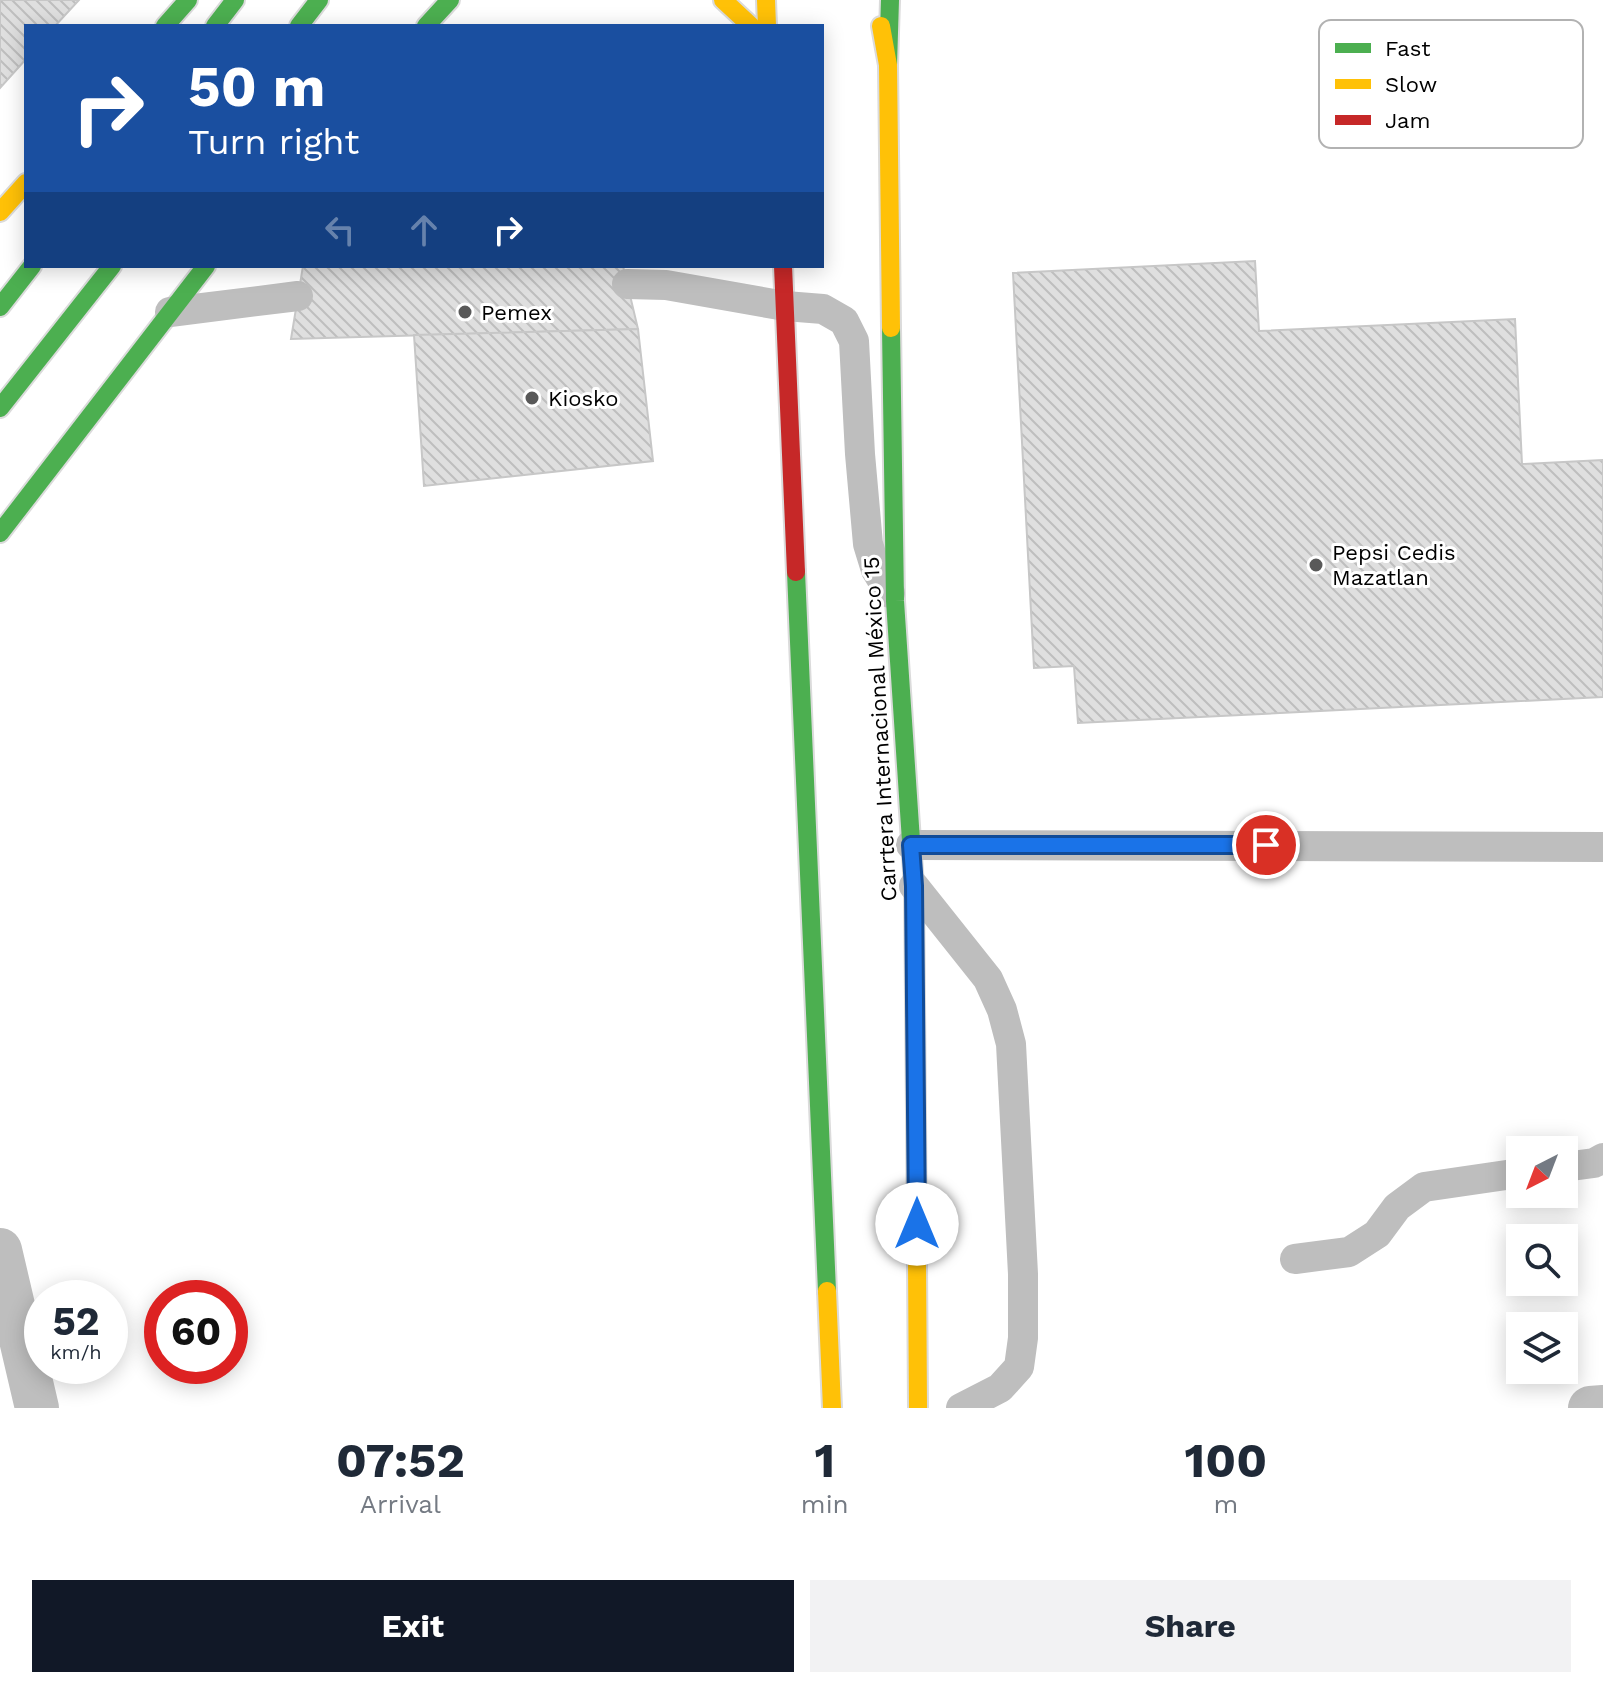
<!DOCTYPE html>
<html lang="en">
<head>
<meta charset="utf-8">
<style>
	:root { --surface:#fff; --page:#f2f2f3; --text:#1f2937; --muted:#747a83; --accent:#111827 }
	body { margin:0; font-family:"Work Sans",sans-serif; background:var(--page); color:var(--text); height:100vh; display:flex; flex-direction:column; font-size:30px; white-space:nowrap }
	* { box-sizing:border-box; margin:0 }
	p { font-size:26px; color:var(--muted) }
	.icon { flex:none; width:44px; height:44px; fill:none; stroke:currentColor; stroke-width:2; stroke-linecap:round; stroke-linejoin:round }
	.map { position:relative; height:1408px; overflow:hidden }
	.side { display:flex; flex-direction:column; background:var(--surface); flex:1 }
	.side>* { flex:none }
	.guide { position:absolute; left:24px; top:24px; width:800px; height:244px; border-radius:0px; box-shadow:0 4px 20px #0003; background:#1a4fa0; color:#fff; overflow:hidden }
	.needle { width:52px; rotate:222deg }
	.fabs { position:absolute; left:1506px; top:1136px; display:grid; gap:16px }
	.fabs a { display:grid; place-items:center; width:72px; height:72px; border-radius:0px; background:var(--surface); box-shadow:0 4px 20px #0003; font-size:40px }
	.speed { position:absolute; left:24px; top:1280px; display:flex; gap:16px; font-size:40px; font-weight:700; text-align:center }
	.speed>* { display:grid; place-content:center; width:104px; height:104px; border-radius:50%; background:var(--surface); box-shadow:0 4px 20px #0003; line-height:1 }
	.speed small { font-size:20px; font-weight:400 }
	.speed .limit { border:12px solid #d22; background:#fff; color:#111 }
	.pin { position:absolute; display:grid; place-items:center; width:68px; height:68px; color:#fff; margin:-34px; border:4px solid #fff; border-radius:50%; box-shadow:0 2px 8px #0007 }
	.me { position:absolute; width:88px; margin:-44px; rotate:0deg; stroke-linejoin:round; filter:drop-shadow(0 0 6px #0008) }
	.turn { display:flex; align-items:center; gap:28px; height:168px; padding:0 32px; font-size:36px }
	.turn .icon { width:104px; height:104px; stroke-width:2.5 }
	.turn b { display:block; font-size:56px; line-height:68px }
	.lanes { display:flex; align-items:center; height:76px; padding:0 32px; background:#0003; justify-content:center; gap:40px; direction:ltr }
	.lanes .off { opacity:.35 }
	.eta { display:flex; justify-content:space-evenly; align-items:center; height:136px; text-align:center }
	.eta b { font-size:48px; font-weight:700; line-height:56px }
	.cta { display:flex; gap:16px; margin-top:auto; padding:16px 32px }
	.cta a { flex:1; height:92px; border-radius:0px; background:var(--accent); color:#fff; font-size:32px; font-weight:700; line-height:92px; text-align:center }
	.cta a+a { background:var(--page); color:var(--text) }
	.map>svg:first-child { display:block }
	.building { fill:url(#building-back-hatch); stroke:#c7c7c7; stroke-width:2 }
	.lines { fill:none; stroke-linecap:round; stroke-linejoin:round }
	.fast-casing { stroke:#dbdbdb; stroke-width:22 }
	.slow-casing { stroke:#dbdbdb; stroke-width:22 }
	.jam-casing { stroke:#dbdbdb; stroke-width:22 }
	.lane { stroke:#bebebe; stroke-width:30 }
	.street { stroke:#bebebe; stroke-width:44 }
	.fast { stroke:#4caf50; stroke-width:18 }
	.slow { stroke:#ffc107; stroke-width:18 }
	.jam { stroke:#c62828; stroke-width:18 }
	.route-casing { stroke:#114b97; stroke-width:20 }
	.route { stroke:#1a73e8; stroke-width:14 }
	.poi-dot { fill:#595959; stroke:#fff; stroke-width:3 }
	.labels { text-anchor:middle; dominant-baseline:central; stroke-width:6; stroke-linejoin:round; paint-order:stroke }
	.poi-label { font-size:22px; fill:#000; stroke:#fff; text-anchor:start }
	.street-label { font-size:22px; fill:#000; stroke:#fff }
	.key { fill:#fff; stroke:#b2b2b2; stroke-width:2 }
	.key-label { font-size:22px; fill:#000 }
</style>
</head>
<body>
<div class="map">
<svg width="1603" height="1408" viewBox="0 0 1603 1408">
	<defs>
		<pattern id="building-back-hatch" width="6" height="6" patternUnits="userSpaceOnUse" patternTransform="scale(2)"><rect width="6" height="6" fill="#dfdfdf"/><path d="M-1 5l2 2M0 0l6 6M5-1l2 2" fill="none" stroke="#bebebe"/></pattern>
	</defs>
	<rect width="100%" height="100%" fill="#fff"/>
	<g class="building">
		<path d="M0,0H79L55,26H26V59L0,88Z"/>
		<path d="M1255,261L1259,331L1515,319L1522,464L1603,460V697L1078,723L1074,666L1034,668L1013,273Z"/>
		<path d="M303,266H623L638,329L291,339Z"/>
		<path d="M638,329L653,461L424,486L414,335Z"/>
	</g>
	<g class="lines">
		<defs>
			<g id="fast">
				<path d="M165,26L188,0"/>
				<path d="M215,26L235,0"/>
				<path d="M299,26L319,0"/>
				<path d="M426,26L450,0"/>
				<path d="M888,65L890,0"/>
				<path d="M0,307L32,266"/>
				<path d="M891,328L895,601L914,886L916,1115"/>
				<path d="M0,408L112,266"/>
				<path d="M0,533L206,266"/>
				<path d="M796,572L827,1291"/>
			</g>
			<g id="slow">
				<path d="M723,0L751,26"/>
				<path d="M766,0L767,26"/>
				<path d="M881,26L888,65L891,328"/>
				<path d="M0,212L26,183"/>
				<path d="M916,1115L918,1408"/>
				<path d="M827,1291L832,1408"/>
			</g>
			<path id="jam" d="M783,266L796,572"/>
		</defs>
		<use href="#fast" class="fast-casing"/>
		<use href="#slow" class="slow-casing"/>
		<use href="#jam" class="jam-casing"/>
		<g class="lane">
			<path d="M627,284L666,285L785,306L823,309L844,321L854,341L860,454L868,544L876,570L890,593"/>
			<path d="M170,312L298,296"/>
			<path d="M911,845L1603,847"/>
			<path d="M914,886L988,979L1002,1010L1011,1044L1023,1274V1338L1019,1367L1000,1388L961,1408"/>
			<path d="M1564,1167L1594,1163L1603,1158"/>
			<path d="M1295,1259L1349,1252L1377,1234L1397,1207L1424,1187L1520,1173"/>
		</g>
		<g class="street">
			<path d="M0,1250L37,1408"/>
			<path d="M1590,1408L1603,1407"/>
		</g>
		<use href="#fast" class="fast"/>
		<use href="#slow" class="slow"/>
		<use href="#jam" class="jam"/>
	</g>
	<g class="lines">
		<defs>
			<path id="route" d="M917,1224L914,886L911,845H1266"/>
		</defs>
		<use href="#route" class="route-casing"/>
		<use href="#route" class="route"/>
	</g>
	<g class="poi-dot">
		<circle cx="465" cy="312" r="8"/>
		<circle cx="532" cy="398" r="8"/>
		<circle cx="1316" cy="565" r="8"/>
	</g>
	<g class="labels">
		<g class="poi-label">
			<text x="481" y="312">Pemex</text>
			<text x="548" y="398">Kiosko</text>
			<text x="1332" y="552">Pepsi Cedis<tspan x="1332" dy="25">Mazatlan</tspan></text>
		</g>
		<g class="street-label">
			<text transform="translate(880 729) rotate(-93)">Carrtera Internacional México 15</text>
		</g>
	</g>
	<rect x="1319" y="20" width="264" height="128" rx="12" class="key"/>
	<rect x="1335" y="43" width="36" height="10" fill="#4caf50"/>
	<rect x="1335" y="79" width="36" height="10" fill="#ffc107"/>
	<rect x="1335" y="115" width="36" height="10" fill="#c62828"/>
	<g class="key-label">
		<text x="1385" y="56">Fast</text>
		<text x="1385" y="92">Slow</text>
		<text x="1385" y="128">Jam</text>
	</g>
</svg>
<div class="fabs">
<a><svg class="needle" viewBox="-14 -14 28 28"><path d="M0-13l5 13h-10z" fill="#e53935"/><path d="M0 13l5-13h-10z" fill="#747a83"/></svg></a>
<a><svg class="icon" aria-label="search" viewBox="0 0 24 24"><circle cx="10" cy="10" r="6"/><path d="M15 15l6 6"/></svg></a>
<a><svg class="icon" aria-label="layers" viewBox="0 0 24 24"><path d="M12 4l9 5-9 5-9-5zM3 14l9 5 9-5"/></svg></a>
</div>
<div class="speed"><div>52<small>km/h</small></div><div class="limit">60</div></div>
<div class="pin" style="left:1266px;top:845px;background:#d93025"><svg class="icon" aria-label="arrive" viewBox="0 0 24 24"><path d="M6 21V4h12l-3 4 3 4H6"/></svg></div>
<svg class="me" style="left:917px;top:1224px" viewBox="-20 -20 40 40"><circle r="19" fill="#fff"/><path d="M0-13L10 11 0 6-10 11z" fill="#1a73e8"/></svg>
<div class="guide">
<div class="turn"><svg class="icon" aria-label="right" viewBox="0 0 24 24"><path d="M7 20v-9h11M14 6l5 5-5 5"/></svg><div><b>50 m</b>Turn right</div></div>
<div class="lanes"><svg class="icon off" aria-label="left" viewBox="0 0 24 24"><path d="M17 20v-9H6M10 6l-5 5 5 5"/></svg><svg class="icon off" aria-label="ahead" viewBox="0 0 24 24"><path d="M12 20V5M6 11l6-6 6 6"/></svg><svg class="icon" aria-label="right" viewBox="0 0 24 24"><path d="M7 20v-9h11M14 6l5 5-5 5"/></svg></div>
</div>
</div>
<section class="side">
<div class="eta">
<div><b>07:52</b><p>Arrival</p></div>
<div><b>1</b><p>min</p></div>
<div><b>100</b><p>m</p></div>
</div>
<div class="cta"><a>Exit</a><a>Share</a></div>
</section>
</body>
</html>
